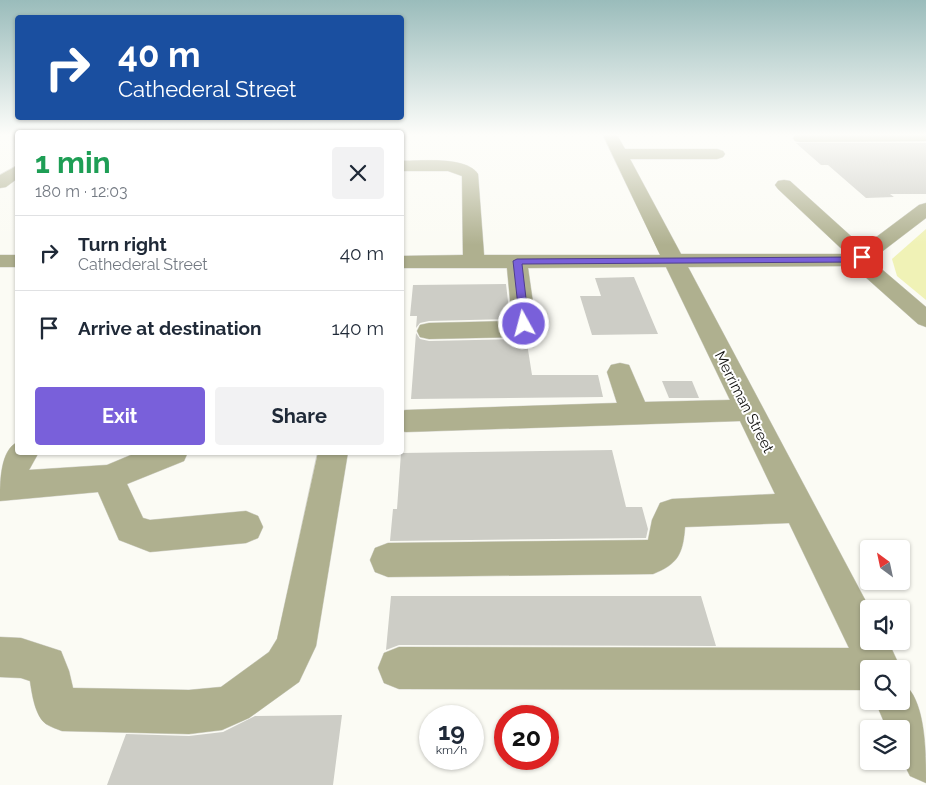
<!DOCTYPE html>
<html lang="en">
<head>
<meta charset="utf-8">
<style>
	:root { --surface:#fff; --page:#f2f2f3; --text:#1f2937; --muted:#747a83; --line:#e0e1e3; --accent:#7960da }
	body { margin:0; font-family:Raleway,sans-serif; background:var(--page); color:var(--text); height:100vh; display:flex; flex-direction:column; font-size:19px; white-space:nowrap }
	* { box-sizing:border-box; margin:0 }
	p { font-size:16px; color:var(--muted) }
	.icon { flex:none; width:28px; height:28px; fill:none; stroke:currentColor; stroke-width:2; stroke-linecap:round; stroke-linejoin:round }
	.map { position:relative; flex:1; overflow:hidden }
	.panel { position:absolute; left:15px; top:130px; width:389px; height:325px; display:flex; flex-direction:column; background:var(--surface); border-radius:5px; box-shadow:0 1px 4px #0004 }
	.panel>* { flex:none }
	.banner { position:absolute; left:15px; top:15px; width:389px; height:105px; border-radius:5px; box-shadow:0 1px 4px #0004; background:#1a4fa0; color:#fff; overflow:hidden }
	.needle { width:32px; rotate:327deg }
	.controls { position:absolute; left:860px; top:540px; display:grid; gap:10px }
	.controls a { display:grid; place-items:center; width:50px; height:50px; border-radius:5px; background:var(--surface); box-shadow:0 1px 4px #0004; font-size:25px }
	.speed { position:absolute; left:419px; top:705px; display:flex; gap:10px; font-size:25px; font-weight:700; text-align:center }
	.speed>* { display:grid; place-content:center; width:65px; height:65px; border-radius:50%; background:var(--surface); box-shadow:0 1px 4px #0004; line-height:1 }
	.speed small { font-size:12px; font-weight:400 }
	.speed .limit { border:8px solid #d22; background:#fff; color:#111 }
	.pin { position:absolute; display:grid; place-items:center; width:42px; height:42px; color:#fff; margin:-21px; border-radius:10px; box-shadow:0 2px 8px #0006 }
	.me { position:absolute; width:55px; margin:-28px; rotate:353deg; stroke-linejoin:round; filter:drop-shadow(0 0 4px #0008) }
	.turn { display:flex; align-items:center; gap:18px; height:105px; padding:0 20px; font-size:22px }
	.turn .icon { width:65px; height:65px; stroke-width:2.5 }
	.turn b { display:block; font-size:35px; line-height:42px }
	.round { display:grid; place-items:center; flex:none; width:52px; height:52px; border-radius:5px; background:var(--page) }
	.summary { display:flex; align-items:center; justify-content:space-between; height:85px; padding:0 20px }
	h1 { font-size:30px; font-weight:700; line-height:38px; color:#1e9e55 }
	.action { display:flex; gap:10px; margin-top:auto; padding:10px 20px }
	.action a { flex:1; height:58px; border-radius:5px; background:var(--accent); color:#fff; font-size:20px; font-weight:700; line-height:58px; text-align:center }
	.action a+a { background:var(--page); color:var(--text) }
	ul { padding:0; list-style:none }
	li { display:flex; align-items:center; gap:15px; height:75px; padding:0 20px; border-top:1px solid var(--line) }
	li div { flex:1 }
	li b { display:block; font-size:19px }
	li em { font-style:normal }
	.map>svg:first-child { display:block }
	.green { fill:#f0f2b6 }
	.building { fill:#cdcdc6 }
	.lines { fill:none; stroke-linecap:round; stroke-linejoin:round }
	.minor-casing { stroke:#d6d6cf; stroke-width:1 }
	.minor { fill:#afb08f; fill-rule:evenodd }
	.route { fill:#7960da; stroke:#4f3e8e }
	.labels { text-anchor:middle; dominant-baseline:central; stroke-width:4; stroke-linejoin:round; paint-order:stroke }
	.street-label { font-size:15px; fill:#11110f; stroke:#fff }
</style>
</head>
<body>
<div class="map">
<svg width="926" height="785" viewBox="0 0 926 785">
	<rect width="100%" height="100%" fill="#fbfbf4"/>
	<path class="green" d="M926,229V300L897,276L892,259Z"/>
	<g class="building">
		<path d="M796,143H926V194H890L894,197L866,198L828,165H821Z"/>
		<path d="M634,277L658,334L592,335L580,296H601L595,278Z"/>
		<path d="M506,284L510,319L429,321L420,323L416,328L417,316H410L413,285Z"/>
		<path d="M416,333L420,339L429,341L517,339L526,337L532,375H598L603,397L411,399Z"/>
		<path d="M662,381H692L699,398H669Z"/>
		<path d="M612,450L626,507H642L648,529L646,538L390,541L393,509H397L401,453Z"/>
		<path d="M391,596H701L716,646L399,645L386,650Z"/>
		<path d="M342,715L333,785H107L126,734L189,736L223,732L255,716Z"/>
	</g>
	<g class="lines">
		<defs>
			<g id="minor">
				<path d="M603,135H617L625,149H717L723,151L725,154L723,157L717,159H630L681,254H847L778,189L775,185L778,181L784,180L790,181L863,247L919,205L926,203V218L871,260L926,307V327L918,324L853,266L688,267L870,609L869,641H888L901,669H869V690L399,689L384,683L378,668L384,653L399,647L849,648L789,523L685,527C683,554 678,564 653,574L388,577L375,572L370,560L375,548L388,543L648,540L652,520L660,503L672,499L775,494L740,421L406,432L401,431V411L406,410L617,403L607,372L611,365L620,363L629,365L645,402L730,400L666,267L528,268L536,324L526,335L517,337L429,339L420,337L417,331L420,325L429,323L512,321L507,268H401V256L463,255L462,176L448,171H401V161C421,161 466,156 478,174L484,255H660Z"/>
				<path d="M795,135H926V141L800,142L795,141L793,138Z"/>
				<path d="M18,165V178L6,187L0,188V175Z"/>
				<rect x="0" y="255" width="18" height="12"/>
				<path d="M18,442V452H39L29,470L107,465L138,452H188L184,461L127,484L143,518L150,520L246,511L258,516L263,527L258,538L246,543L150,552L119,540L98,492L0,501C0,483 0,449 18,442Z"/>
				<path d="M318,452H348L316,646L299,682L249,718L222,730L189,734L62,731C57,729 51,727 46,724C35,716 32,694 30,681L21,678L0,677V637L21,638L61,651L69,671L73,688L189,690L221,687L269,652L277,639Z"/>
				<path d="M901,682C926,696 926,753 926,783L910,776L901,758V729H887L875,701H901Z"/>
			</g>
		</defs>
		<use href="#minor" class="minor-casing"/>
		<use href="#minor" class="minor"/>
	</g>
	<linearGradient id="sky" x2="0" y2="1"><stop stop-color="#9abcbb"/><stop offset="0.55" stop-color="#fdfdfa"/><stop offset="1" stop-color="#fdfdfa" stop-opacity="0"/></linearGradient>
	<rect width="926" height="245" fill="url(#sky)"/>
	<path class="route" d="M862,254L866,257L858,262L522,264L529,324L524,328L520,324L513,261L517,259L856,257Z"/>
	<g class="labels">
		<g class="street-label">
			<text transform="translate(744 402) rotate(63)">Merriman Street</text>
		</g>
	</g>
</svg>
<div class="controls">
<a><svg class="needle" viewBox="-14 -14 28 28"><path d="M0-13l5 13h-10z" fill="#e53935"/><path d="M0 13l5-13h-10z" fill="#747a83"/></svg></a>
<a><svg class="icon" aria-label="sound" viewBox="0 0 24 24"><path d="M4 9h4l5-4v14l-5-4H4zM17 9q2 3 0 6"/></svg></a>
<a><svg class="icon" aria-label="search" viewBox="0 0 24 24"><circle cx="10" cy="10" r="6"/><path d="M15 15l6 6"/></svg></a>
<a><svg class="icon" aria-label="layers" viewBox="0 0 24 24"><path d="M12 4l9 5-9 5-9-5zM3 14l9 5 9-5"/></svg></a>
</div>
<div class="speed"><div>19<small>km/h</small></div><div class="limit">20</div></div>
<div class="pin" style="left:862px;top:257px;background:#d93025"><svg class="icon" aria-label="arrive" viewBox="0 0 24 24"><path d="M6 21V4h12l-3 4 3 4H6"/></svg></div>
<svg class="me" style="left:524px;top:324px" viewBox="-20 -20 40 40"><circle r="17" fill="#7960da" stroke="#fff" stroke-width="3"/><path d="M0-11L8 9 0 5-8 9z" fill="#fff"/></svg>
<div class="banner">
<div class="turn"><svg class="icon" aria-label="right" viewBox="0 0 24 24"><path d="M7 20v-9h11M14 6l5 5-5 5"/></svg><div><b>40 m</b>Cathederal Street</div></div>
</div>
<section class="panel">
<div class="summary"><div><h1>1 min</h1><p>180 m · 12:03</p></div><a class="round"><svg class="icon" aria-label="close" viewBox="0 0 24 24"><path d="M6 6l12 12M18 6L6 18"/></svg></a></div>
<ul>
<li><svg class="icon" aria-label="right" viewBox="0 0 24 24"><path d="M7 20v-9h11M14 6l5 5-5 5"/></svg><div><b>Turn right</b><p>Cathederal Street</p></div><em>40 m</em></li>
<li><svg class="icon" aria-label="arrive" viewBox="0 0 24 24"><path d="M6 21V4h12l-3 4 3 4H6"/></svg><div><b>Arrive at destination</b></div><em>140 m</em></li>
</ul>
<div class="action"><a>Exit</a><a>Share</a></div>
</section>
</div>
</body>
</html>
